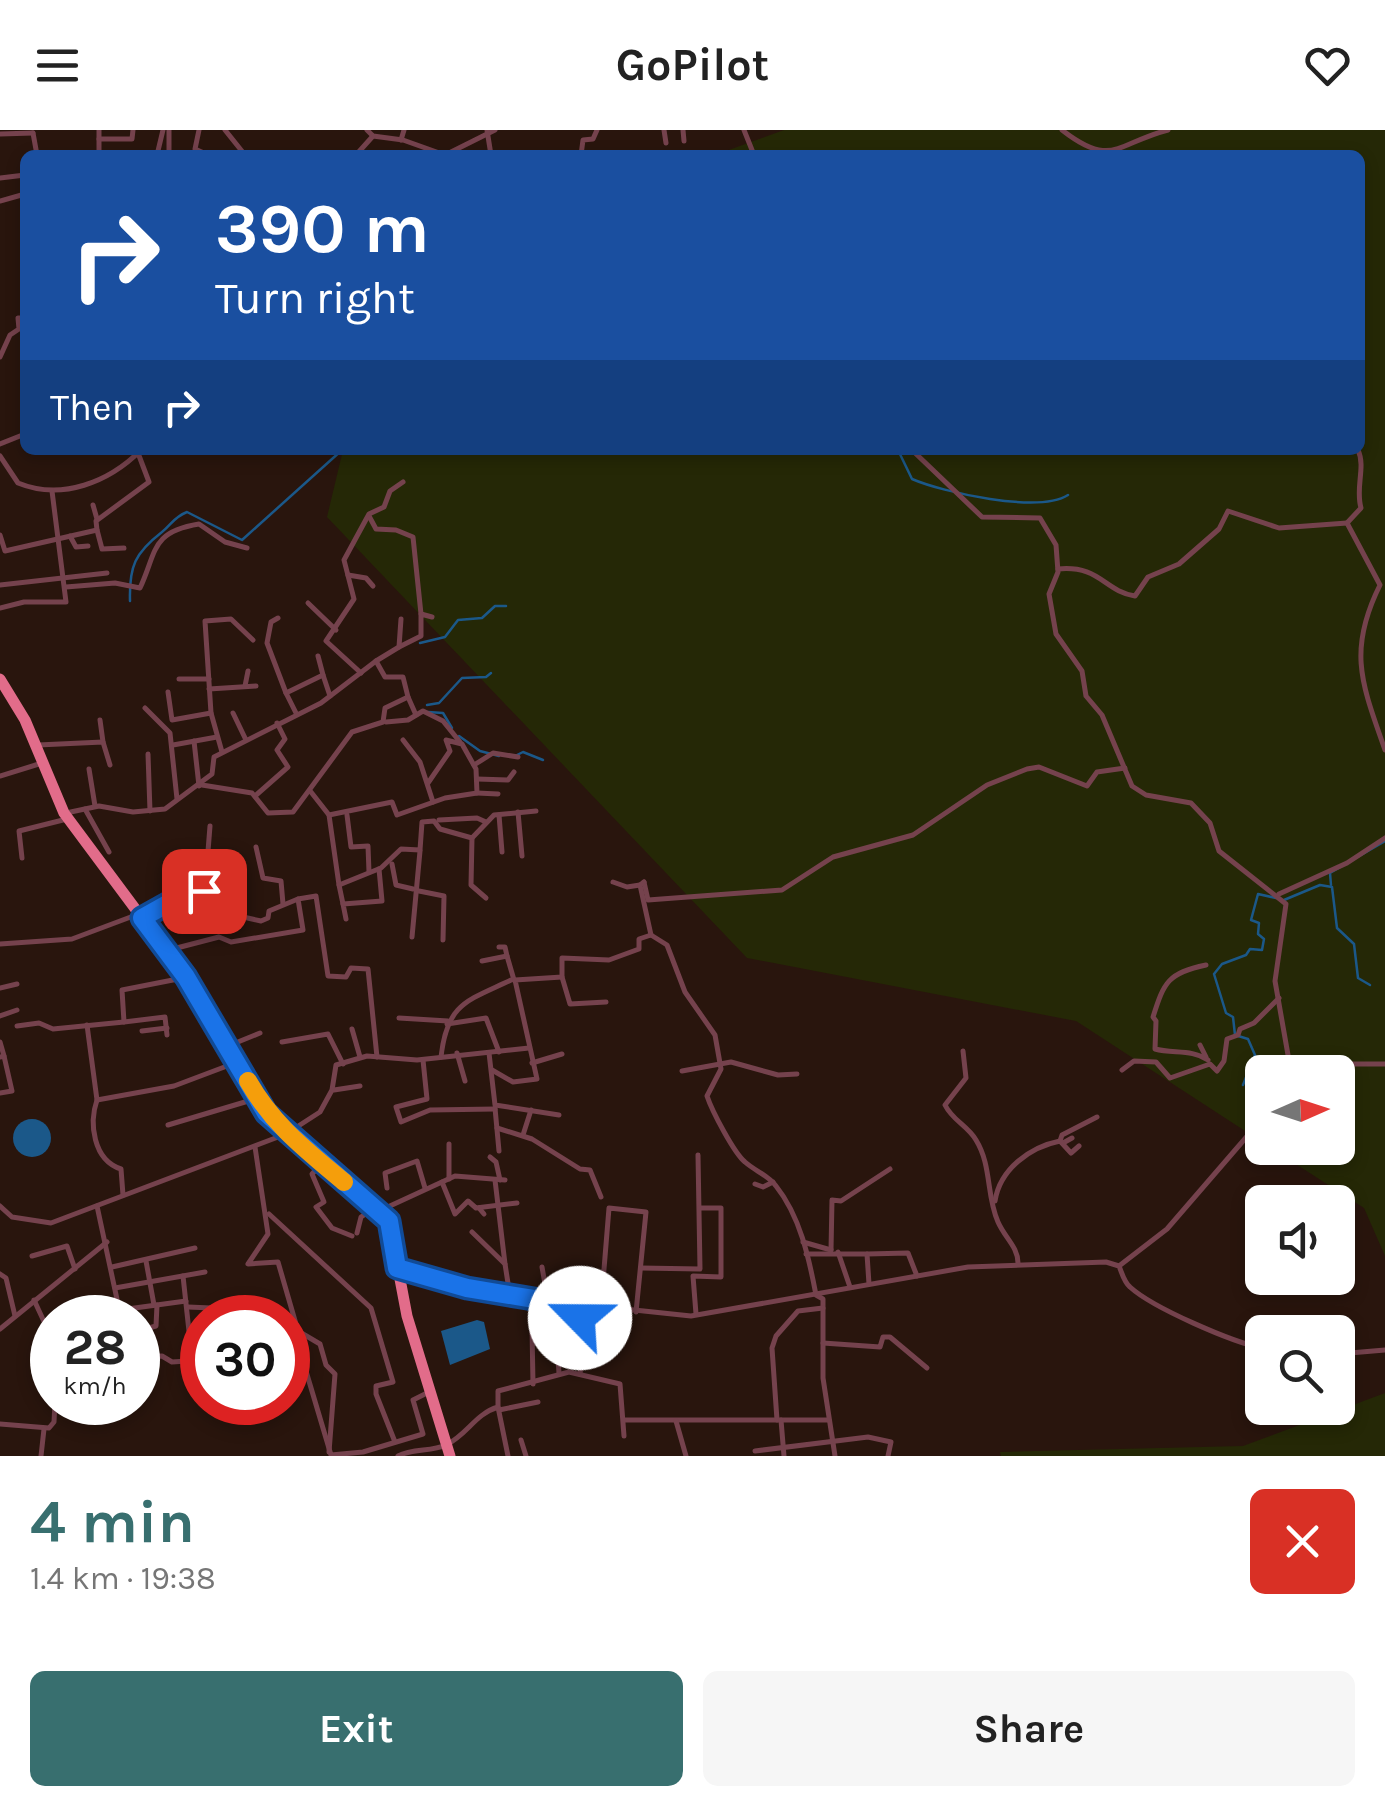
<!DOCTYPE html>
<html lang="en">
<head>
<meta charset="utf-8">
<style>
	:root { --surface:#fff; --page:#f6f6f6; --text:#222; --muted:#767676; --accent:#386f6f }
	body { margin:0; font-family:Karla,sans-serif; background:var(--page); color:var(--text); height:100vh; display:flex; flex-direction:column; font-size:38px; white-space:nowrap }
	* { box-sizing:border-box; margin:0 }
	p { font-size:32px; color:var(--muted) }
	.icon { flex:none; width:55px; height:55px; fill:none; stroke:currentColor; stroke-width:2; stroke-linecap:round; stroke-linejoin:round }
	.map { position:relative; height:1326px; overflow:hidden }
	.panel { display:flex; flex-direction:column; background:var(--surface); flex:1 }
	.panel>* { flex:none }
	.banner { position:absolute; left:20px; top:20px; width:1345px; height:305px; border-radius:15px; box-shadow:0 5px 15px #0003; background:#1a4fa0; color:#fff; overflow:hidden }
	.needle { width:65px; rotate:87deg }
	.fabs { position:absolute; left:1245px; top:925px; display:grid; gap:20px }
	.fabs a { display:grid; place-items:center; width:110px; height:110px; border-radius:15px; background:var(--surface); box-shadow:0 5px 15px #0003; font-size:50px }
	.speed { position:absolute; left:30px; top:1165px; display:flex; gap:20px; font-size:50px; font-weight:700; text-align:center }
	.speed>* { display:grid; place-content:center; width:130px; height:130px; border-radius:50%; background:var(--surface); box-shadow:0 5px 15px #0003; line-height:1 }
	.speed small { font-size:25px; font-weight:400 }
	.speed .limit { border:15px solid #d22; background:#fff; color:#111 }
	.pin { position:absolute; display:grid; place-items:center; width:85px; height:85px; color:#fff; margin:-42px; border-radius:20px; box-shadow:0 5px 15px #0006 }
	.me { position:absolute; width:110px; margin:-55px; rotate:293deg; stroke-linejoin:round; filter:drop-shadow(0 0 8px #0008) }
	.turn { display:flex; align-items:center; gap:35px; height:210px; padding:0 30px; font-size:45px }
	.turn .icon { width:130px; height:130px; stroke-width:2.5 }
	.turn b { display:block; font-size:70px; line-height:85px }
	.then { display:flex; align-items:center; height:95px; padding:0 30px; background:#0003; gap:20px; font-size:38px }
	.round { display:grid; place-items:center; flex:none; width:105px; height:105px; border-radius:15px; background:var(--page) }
	.head { display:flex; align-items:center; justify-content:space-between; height:170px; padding:0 30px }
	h1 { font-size:60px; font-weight:700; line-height:75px; color:var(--accent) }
	.cta { display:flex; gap:20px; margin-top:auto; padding:20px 30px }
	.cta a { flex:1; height:115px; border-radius:15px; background:var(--accent); color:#fff; font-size:40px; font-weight:700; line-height:115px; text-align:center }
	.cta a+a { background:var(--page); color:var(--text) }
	header { display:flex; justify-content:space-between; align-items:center; height:130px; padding:0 30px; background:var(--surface); font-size:45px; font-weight:700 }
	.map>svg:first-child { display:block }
	.green { fill:#252806 }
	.water { fill:#1b5889 }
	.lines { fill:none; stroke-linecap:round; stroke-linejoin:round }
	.stream { stroke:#1b5889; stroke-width:2.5 }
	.minor { stroke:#75424d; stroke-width:5 }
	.trunk { stroke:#e26c8a; stroke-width:11 }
	.route-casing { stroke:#114b97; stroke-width:25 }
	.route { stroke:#1a73e8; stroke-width:18 }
	.slow { stroke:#f59e0b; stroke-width:18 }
</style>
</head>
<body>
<header><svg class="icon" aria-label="menu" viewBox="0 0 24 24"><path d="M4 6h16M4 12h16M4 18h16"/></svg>GoPilot<svg class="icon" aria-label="heart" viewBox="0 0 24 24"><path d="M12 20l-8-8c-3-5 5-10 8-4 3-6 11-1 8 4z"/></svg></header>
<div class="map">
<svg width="1385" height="1326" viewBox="0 0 1385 1326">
	<rect width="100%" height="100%" fill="#29150d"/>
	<g class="green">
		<path d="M784,0H1385V1126L1364,1078L1271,1018H1338V942H1262V1012L1076,891L747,828L327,387L343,320H1360V25H715Z"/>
		<path d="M1385,1263V1326H1001L1000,1322L1243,1316Z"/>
	</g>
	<g class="water">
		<circle cx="32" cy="1008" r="19"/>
		<path d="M477,1190L484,1192L490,1219L450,1235L441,1201Z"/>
	</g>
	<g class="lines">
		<g class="stream">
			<path d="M898,320L912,349C942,362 1038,384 1068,365"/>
			<path d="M130,471C129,436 135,423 162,402C172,394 174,387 187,382L242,410L342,320"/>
			<path d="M420,513L445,507L458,490L482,488L495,476H506"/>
			<path d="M427,575L439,573L462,548L486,547L491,543"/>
			<path d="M428,582L443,583L452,598"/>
			<path d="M459,606L480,621L499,626"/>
			<path d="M517,625L523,622L543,630"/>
			<path d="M1331,755L1330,743L1385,711"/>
			<path d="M1284,770L1320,755L1332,757L1337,798L1354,814L1358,848L1370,855"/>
			<path d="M1243,955L1255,925L1248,909L1235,905L1233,887L1226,883L1214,844L1222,834L1246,825L1250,819L1262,820L1264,809L1258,804L1259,793L1251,790L1258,764L1276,768"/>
		</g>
		<g class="minor">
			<path d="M199,0L195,19L206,24"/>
			<path d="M225,0L245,25"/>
			<path d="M367,0L373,6L403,10L445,25L495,0"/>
			<path d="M487,0L491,25"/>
			<path d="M664,0L666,13"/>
			<path d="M683,0L684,11"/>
			<path d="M744,0L754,25"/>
			<path d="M1062,0C1112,39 1117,13 1168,0"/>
			<path d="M33,3L37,25"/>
			<path d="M0,4L33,3"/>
			<path d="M99,9H132L133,0"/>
			<path d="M401,10L404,0"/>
			<path d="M99,25V0"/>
			<path d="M157,25L163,0"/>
			<path d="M169,25V0"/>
			<path d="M356,25L373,6"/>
			<path d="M581,25L583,10L593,9L597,0"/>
			<path d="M0,48L25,45"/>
			<path d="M0,71L25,64"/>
			<path d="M0,227L10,205L19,199L18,188H25"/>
			<path d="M0,314L25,304"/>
			<path d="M912,320L982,387L1040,388L1056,415L1058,442L1049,464L1056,504L1082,541L1086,566L1102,585L1132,656L1146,665L1191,673L1210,693L1219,721L1286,774L1275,851L1291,942"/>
			<path d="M1358,320C1366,337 1355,358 1361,378L1347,393L1380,455C1347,521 1362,554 1385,620"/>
			<path d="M0,326L18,353C62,371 109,352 141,320"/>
			<path d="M93,375L97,389"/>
			<path d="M369,386L376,399L396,400L413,407L421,484"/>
			<path d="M97,400L102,419L124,418"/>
			<path d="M0,405L5,421L97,400L96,391L149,352L138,323"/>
			<path d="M70,406L76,417L88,416"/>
			<path d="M1058,439C1100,435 1104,461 1135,466L1148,447L1179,434L1219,399L1228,381L1279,398L1347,393"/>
			<path d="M348,445L366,448L373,456"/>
			<path d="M0,455L107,443"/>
			<path d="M66,457L115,453L140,458C157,422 150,402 199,394L225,412L247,418"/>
			<path d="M308,473L336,500"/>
			<path d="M0,478L24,472H66L52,361"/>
			<path d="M278,488L271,492L267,513L286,563"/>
			<path d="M399,517L421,506V484L432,487"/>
			<path d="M318,526L323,545"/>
			<path d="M376,531L399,517L401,489"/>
			<path d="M361,543L326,511L354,469L344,430L369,384L384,377L390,361L403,352"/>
			<path d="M179,549H209"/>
			<path d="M245,556L248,541"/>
			<path d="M209,559L256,556"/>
			<path d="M168,562L172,590L211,583"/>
			<path d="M408,567L416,585"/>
			<path d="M145,578L170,603L177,669"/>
			<path d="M233,583L246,610"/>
			<path d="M296,583L286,563L323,545L330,566"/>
			<path d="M100,590L103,612"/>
			<path d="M386,592L408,590L423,581L443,591L460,612"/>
			<path d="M403,610L420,632L433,672"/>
			<path d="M194,611L199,656"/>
			<path d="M38,615L103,612L110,635"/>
			<path d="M173,615L217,607"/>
			<path d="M222,622L211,583L205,491L231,489L253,510"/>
			<path d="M148,624L150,681"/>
			<path d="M474,635L493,623L518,627"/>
			<path d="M89,639L95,676"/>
			<path d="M0,646L42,633"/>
			<path d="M477,649L508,650L514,642"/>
			<path d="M311,662L329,685L339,755"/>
			<path d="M477,663L498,664"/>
			<path d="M255,666L288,637L277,620L285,609L277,593"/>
			<path d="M85,679L109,722"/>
			<path d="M518,682L522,726"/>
			<path d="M66,683L99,676L133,682L165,679L212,644L214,627L321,573L376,531L385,547H403L408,567L385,578L383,592L352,602L293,682L268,683L252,663L202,655"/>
			<path d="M329,685L392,672L397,685L445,668L477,663L476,639L462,614L446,610L450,621L428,653"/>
			<path d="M347,685L351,717L368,716L369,742"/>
			<path d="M499,685L502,722"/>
			<path d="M439,690L477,688L486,692"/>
			<path d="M472,708L471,755L486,768"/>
			<path d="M256,717L263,748L281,751L283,774"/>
			<path d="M22,728L19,701L67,689"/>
			<path d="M392,734L396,755L413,759"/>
			<path d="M613,752L627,757L640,755"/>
			<path d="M644,752L648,770L782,760L833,727L913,705L987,655L1027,639L1039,637L1087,656L1097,642L1125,638"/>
			<path d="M644,752L640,755L651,805"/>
			<path d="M205,759L225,783L261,791L268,788L269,781L298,769"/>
			<path d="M419,761L444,766L443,810"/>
			<path d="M1279,764L1347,733L1385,708"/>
			<path d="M343,774L339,755L381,738L401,719L420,720L422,692L434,691L440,699L472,708L494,685L536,681"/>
			<path d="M145,786L205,759L210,696"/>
			<path d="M346,789L343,774L382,771L379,739"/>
			<path d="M412,807L420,721"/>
			<path d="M0,814L72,809L136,785"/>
			<path d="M499,817H505L507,826"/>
			<path d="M169,820L219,807L231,812L303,800L298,769L316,766L328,846L346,847L351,838L368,839L377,927"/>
			<path d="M482,831L507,826L514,850"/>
			<path d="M1206,835C1168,843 1164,852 1153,887L1156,891L1155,919C1173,924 1192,919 1208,930"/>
			<path d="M562,847L570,874L606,872"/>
			<path d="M0,858L17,854"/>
			<path d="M0,886L17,880"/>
			<path d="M399,888L448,891"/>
			<path d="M124,892L165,887L167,905"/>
			<path d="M447,894L486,888L499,922"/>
			<path d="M87,895L97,970L174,956L235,933"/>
			<path d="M17,896L39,893L53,899L124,892L122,860L183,848"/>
			<path d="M352,899L360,927"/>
			<path d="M142,901L167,898"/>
			<path d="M0,912L4,926"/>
			<path d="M282,912L328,904L343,934"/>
			<path d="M1200,915L1206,927"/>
			<path d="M228,916L260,903"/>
			<path d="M963,921L966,948L945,975C953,991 967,995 976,1010C992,1036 986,1065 998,1092C1005,1108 1018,1117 1018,1133"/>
			<path d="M457,923L465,951"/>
			<path d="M489,923L495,975L559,985"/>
			<path d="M0,927L4,926L12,961L0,963"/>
			<path d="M441,927C447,873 467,871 511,850"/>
			<path d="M423,930L427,969L396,977L401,992L430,980L495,979"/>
			<path d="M532,933L562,924"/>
			<path d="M492,940L513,952L537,949L515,850L562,847V828L609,830L639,819V809L651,805L667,815L685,862L715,905L721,939L707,966C712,981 734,1023 745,1032C755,1041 768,1045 776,1056C800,1086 809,1128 816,1165L823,1169V1248L835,1326"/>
			<path d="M1122,940L1134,931L1156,932L1170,948L1210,934L1217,941L1224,931L1227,909L1238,905L1240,899L1254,893L1279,868"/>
			<path d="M682,941L731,932L778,945L797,944"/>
			<path d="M1317,942L1336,934H1385"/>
			<path d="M334,960L360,956"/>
			<path d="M97,970C89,993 93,1030 121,1039L123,1065"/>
			<path d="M495,978L499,1021"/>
			<path d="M168,995L255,969"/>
			<path d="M497,998L532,1009L580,1039L590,1040L601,1067"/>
			<path d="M523,1005L531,980"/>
			<path d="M1060,1011L1062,1005L1097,987"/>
			<path d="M1063,1013L1072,1008"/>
			<path d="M255,1017L268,1104L248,1134L278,1132L298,1201L320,1214L326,1235L335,1244L329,1322"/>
			<path d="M490,1027L496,1032L500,1050"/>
			<path d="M322,1033L312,1044L324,1072L316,1077L332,1098L352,1106"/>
			<path d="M449,1049V1014"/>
			<path d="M495,1050L505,1134"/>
			<path d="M442,1052L455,1084L468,1071L476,1078L517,1073"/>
			<path d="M755,1054L763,1057L773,1052"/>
			<path d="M387,1058L385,1043L417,1031L425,1058"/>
			<path d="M995,1071C1000,1039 1030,1017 1060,1011L1071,1023L1079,1016"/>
			<path d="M0,1076L12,1087L51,1093L286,1004L320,982L332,960L336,935L367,926L417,930L529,918"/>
			<path d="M97,1076L121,1188"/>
			<path d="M479,1078L484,1084"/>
			<path d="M379,1081L455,1046L505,1050"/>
			<path d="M269,1084L371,1178L393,1252L376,1256V1264L395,1312"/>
			<path d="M472,1102L505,1134L510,1166"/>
			<path d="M357,1103L361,1087L373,1079"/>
			<path d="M803,1112L831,1120"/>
			<path d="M831,1120L832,1070L841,1071L890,1039"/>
			<path d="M838,1122L850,1157"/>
			<path d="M806,1124H867"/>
			<path d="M32,1126L67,1116L75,1139"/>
			<path d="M146,1131L154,1175"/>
			<path d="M1119,1136L1167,1099L1262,989"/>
			<path d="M112,1137L195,1118"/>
			<path d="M542,1137L548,1171"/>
			<path d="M641,1138L700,1139L698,1025"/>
			<path d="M400,1139L521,1168L691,1186L968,1137L1106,1132L1119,1136C1122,1143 1124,1152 1130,1157C1153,1178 1232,1212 1262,1218"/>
			<path d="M0,1144L6,1148L15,1186"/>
			<path d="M183,1146L192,1229"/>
			<path d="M869,1154L867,1124L908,1123L917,1146"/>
			<path d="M115,1158L205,1142"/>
			<path d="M34,1170L47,1198L52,1257"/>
			<path d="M546,1171L568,1191L571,1228"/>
			<path d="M601,1176L609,1078L646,1082L636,1182"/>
			<path d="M188,1177L235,1179L256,1188"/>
			<path d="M120,1180L186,1171"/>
			<path d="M696,1184L693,1146L721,1147V1078H700"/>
			<path d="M226,1188L227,1178"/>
			<path d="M566,1188L582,1190"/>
			<path d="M0,1199L107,1112"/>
			<path d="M138,1201L156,1196L157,1175"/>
			<path d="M301,1206L303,1231L331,1325L363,1322L423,1304L413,1270L429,1262"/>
			<path d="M288,1212L298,1201"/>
			<path d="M823,1213L880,1217L883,1207H890L927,1238"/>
			<path d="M1338,1224L1385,1220"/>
			<path d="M138,1227L162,1226L172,1232L202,1230"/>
			<path d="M580,1244L585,1204"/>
			<path d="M533,1254L532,1199H542L558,1229L559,1243"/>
			<path d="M498,1277L508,1326"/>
			<path d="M499,1280L538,1272"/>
			<path d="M116,1283L117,1272"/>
			<path d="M624,1290H828"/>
			<path d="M777,1290L772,1218L776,1206L798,1181L823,1178"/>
			<path d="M781,1290L784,1326"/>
			<path d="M676,1291L686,1326"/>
			<path d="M0,1294L49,1298L54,1292L55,1272"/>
			<path d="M521,1310L526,1326"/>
			<path d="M755,1321L868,1307L891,1312L888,1326"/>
			<path d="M41,1326L44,1299"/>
			<path d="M398,1326C413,1318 431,1322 446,1315C467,1305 475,1284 498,1277V1261L569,1242L620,1254L624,1306"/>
		</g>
		<path class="trunk" d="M0,549L25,590L64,683L186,847L266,983L389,1091L407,1186L450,1326"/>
	</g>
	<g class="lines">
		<defs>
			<path id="route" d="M204,761L176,769L142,788L186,847L266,983L389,1091L397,1138L467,1158L546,1171L566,1188H580"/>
		</defs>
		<use href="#route" class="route-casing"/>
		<use href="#route" class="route"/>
		<path class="slow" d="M248,951C273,995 306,1020 344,1052"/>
	</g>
</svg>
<div class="fabs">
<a><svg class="needle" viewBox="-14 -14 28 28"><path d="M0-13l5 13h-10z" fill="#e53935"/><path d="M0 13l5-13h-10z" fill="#767676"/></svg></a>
<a><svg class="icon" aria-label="sound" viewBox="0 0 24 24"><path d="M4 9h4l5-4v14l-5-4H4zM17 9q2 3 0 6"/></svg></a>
<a><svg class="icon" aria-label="search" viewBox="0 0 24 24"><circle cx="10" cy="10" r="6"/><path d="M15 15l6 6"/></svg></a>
</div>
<div class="speed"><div>28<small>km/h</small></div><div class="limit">30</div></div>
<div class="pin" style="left:204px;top:761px;background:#d93025"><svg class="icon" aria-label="arrive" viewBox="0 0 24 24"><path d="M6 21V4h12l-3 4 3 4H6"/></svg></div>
<svg class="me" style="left:580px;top:1188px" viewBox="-20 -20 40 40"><circle r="19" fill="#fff"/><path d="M0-13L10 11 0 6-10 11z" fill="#1a73e8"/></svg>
<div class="banner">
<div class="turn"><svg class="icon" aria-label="right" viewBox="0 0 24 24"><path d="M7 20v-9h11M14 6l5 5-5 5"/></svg><div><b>390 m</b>Turn right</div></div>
<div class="then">Then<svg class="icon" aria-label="right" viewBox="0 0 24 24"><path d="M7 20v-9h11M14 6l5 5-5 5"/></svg></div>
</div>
</div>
<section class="panel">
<div class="head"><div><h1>4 min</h1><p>1.4 km · 19:38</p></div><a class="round" style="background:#d93025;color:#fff"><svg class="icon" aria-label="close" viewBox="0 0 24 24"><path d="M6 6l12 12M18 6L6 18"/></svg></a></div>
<div class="cta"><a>Exit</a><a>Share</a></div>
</section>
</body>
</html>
